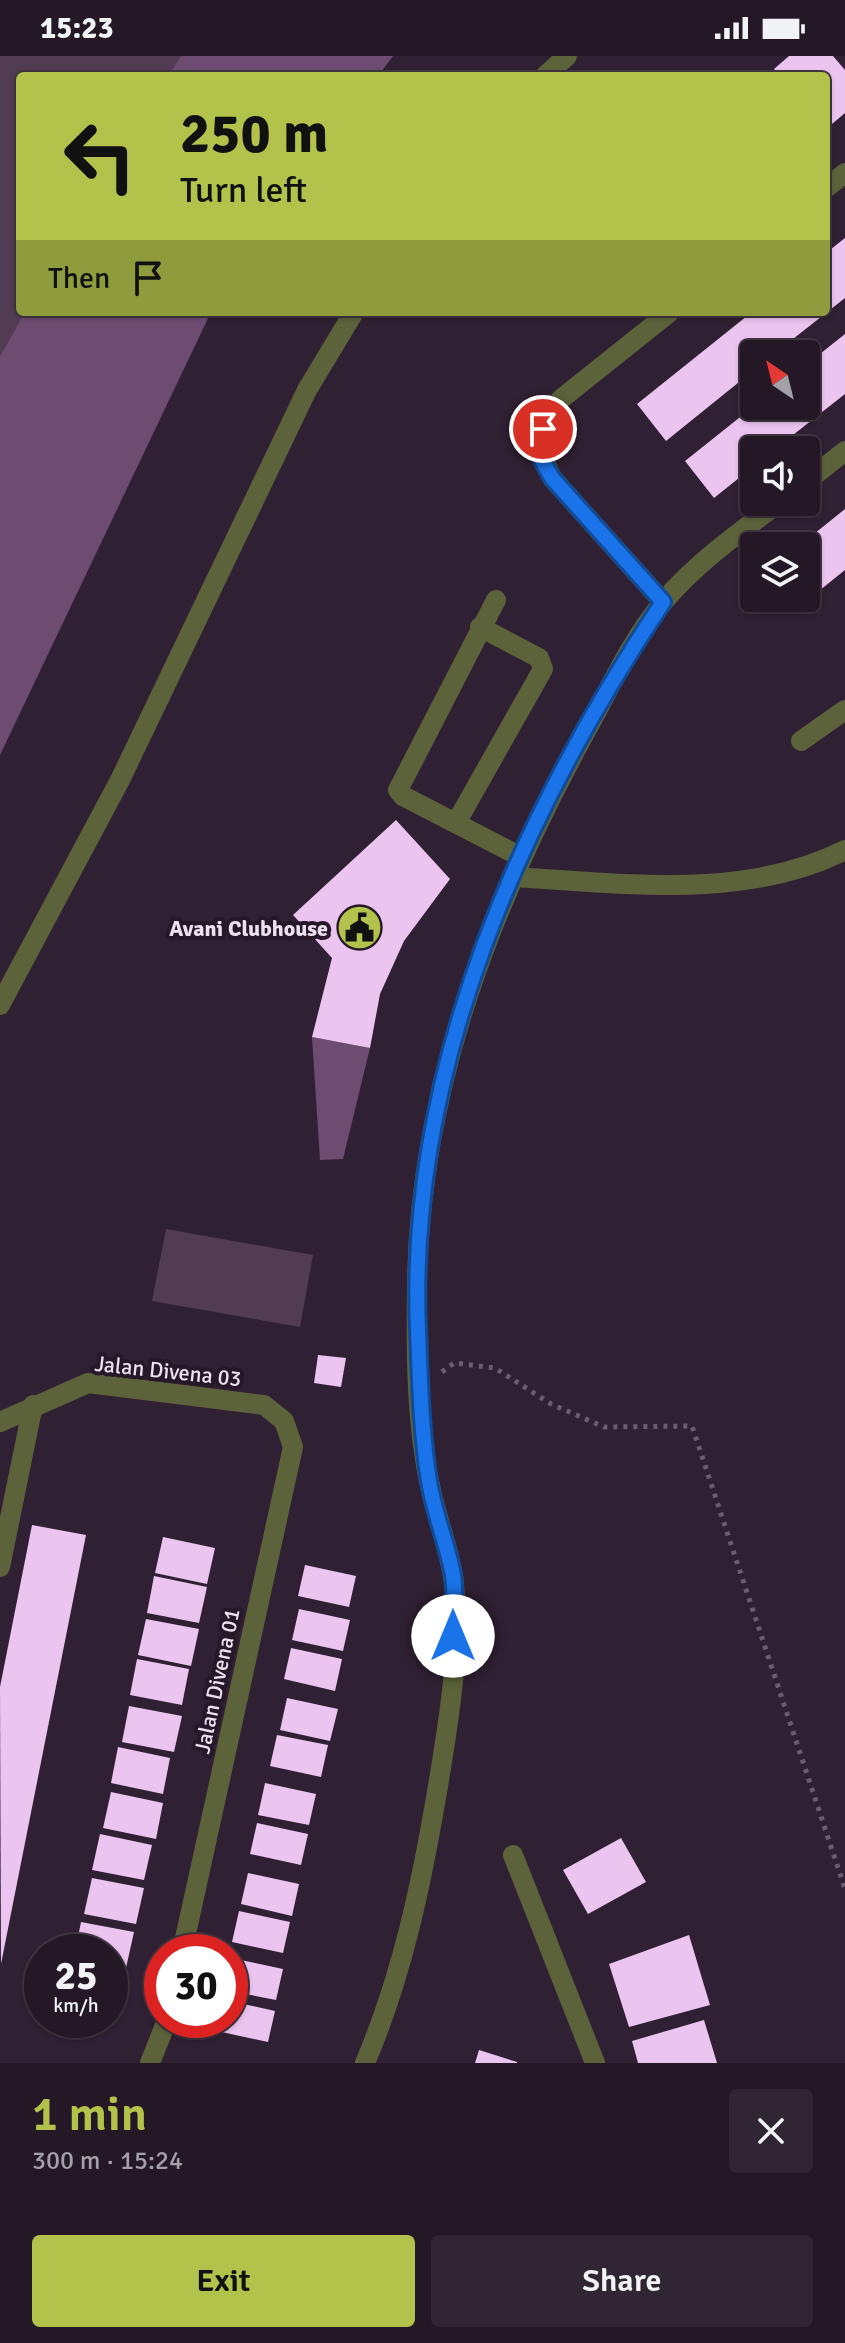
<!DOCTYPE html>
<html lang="en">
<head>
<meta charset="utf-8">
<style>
	:root { --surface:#241826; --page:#302532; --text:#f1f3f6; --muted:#a3a0a7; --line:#413743; --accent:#b3c24b }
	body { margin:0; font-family:Signika,sans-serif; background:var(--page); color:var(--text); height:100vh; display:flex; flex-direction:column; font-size:30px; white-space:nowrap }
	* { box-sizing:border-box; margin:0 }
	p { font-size:26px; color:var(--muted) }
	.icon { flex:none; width:44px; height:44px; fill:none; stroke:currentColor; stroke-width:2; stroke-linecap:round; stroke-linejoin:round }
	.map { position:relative; height:2007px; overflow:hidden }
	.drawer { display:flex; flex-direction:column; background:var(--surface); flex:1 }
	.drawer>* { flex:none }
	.top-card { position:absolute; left:16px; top:16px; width:814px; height:244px; border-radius:8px; box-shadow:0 2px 6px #0004,0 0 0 2px var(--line); background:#b3c24b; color:#111; overflow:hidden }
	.needle { width:52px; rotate:325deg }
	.tools { position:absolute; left:740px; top:284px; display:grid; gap:16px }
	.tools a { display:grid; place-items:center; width:80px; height:80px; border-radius:8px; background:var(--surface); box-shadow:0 2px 6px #0004,0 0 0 2px var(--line); font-size:40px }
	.speed { position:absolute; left:24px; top:1878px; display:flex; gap:16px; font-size:40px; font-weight:700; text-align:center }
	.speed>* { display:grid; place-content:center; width:104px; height:104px; border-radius:50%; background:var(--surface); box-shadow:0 2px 6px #0004,0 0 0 2px var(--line); line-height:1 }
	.speed small { font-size:20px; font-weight:400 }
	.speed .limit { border:12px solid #d22; background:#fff; color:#111 }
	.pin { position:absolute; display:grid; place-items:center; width:68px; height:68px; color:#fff; margin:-34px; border:4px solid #fff; border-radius:50%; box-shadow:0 2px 8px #0007 }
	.me { position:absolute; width:88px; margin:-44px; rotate:0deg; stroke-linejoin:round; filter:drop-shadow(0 0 6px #0008) }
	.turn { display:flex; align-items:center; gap:28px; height:168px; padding:0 32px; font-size:36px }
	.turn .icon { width:104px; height:104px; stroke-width:2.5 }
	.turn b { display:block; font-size:56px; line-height:68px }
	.then { display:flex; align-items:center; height:76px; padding:0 32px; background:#0003; gap:16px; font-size:30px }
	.round { display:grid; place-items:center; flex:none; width:84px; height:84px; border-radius:8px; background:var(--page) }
	.overview { display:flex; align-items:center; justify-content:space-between; height:136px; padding:0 32px }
	h1 { font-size:48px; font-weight:600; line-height:60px; color:var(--accent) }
	.cta { display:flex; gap:16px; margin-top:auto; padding:16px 32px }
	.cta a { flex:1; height:92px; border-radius:8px; background:var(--accent); color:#111; font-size:32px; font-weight:600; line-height:92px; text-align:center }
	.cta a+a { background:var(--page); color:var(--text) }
	.status { display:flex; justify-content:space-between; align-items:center; height:56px; padding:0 40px; background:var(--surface); direction:ltr }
	.status svg { height:22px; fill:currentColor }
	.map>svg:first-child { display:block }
	.green { fill:#513c54 }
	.water { fill:#6e4c72 }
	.building { fill:#ebc4f0 }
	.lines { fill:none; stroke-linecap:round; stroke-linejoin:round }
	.path { stroke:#6c5d6e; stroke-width:5; stroke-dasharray:4 6; stroke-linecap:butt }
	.minor { stroke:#5c633a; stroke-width:20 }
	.route-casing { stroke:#114b97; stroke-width:20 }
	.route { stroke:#1a73e8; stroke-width:14 }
	.labels { text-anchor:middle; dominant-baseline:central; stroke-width:8; stroke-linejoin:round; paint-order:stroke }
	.poi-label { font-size:22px; font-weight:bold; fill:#ece1ee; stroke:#261729; text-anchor:end }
	.street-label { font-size:22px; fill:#ece1ee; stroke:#261729 }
</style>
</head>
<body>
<div class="status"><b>15:23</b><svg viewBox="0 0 49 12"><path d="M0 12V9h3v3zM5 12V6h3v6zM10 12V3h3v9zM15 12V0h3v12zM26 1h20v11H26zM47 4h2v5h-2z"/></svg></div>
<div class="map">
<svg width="845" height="2007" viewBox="0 0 845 2007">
	<rect width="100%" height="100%" fill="#302033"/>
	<g class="green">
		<path d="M0,0H181L168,20H20V256H25L0,300Z"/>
		<path d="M166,1173L313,1199L300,1271L152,1245Z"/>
	</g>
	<g class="water">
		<path d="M181,0H393L378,20H168Z"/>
		<path d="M25,256H211L0,699V300Z"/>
		<path d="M312,981L370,992L343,1103L320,1104Z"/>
	</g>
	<g class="building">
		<path d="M789,0H833L845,14V57L826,73V20H780L774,13Z"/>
		<path d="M845,182V242L774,298H754V314L666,385L637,348L752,256H826V197Z"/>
		<path d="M845,278V338L774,394H754V410L714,442L685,405L754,350H806V309Z"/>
		<path d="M845,453V514L794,555L784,542H806V490H799Z"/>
		<path d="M396,764L450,823L404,885L380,938L370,992L312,981L332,902L293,859Z"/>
		<path d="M318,1299L346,1302L341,1331L314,1327Z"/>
		<path d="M32,1469L86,1479L1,1908L0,1631Z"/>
		<path d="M163,1481L215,1492L207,1528L155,1517Z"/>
		<path d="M305,1509L356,1520L349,1551L298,1540Z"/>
		<path d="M154,1520L207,1531L199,1567L147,1557Z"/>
		<path d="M299,1553L350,1564L343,1595L292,1584Z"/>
		<path d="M146,1563L199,1573L191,1610L138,1599Z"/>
		<path d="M291,1592L342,1603L335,1635L284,1623Z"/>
		<path d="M137,1603L189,1613L182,1649L130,1639Z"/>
		<path d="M287,1642L338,1653L330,1685L280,1674Z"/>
		<path d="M129,1650L182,1660L174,1696L122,1686Z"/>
		<path d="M277,1679L328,1689L321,1721L270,1710Z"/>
		<path d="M118,1691L170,1702L163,1738L111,1727Z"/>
		<path d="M265,1727L316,1738L309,1769L258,1759Z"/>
		<path d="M111,1736L163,1747L156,1783L103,1772Z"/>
		<path d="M257,1767L308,1778L301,1809L250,1798Z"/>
		<path d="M100,1778L152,1789L144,1824L92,1814Z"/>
		<path d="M621,1782L646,1826L588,1858L563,1814Z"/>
		<path d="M248,1817L299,1828L292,1860L241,1848Z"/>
		<path d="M92,1822L144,1832L136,1868L84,1858Z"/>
		<path d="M239,1855L290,1866L283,1897L232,1886Z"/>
		<path d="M81,1866L134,1876L126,1912L110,1909V1896H75Z"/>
		<path d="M689,1879L710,1949L629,1971L609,1908Z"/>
		<path d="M232,1902L283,1913L276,1944L230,1935Z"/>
		<path d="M110,1922L123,1924L116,1960L110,1959Z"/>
		<path d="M230,1945L275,1955L268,1986L217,1975L219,1964H230Z"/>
		<path d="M704,1964L717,2007H638L632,1985Z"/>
		<path d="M479,1994L517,2006V2007H475Z"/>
	</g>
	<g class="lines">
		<path class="path" d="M442,1316L454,1307L495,1312L551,1348L604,1371L692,1370L845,1833"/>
		<g class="minor">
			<path d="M545,20L567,0"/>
			<path d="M826,132L845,117"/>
			<path d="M806,426L845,395"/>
			<path d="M496,544L398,734L403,740L521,801"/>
			<path d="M663,546L552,422C536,392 541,370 561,343L670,256"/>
			<path d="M801,685L845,654"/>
			<path d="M456,767L543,613L539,602L480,571"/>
			<path d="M513,821C621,827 745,845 845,794"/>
			<path d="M0,949L120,724L307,334L354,256"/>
			<path d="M0,1366L88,1327L264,1349L284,1365L293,1391L182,1896"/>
			<path d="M0,1511L33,1349"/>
			<path d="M513,1799L595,2007"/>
			<path d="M150,2007L167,1964"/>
			<path d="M365,2007C403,1918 422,1825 438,1730C449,1664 462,1586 453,1520C448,1489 436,1460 430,1430C416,1365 416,1293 417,1227C420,1030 492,846 586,675C610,632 632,583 664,545C697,506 740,476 780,446"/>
		</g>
	</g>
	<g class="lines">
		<defs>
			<path id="route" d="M453,1580C453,1560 456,1538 453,1519C447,1487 434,1457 429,1425C421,1376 420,1324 418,1274C407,1013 521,759 663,546L552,422L542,404L543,373"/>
		</defs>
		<use href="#route" class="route-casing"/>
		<use href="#route" class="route"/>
	</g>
	<defs>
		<symbol id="civic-disc" viewBox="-11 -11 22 22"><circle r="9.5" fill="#b3c24b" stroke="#261729"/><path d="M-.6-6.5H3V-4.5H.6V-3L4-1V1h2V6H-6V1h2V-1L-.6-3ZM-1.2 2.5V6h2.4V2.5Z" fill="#111"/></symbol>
	</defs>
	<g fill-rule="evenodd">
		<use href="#civic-disc" x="334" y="846" width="51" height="51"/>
	</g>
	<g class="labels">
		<g class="poi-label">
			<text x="328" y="872">Avani Clubhouse</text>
		</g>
		<g class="street-label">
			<text transform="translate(168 1315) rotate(6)">Jalan Divena 03</text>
			<text transform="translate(217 1625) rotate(-78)">Jalan Divena 01</text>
		</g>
	</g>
</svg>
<div class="tools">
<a><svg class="needle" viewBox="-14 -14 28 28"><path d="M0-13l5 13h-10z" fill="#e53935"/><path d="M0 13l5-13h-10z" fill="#a3a0a7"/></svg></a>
<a><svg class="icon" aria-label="sound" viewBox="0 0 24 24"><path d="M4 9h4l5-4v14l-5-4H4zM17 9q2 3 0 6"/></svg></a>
<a><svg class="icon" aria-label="layers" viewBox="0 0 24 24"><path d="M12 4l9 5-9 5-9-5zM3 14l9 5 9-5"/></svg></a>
</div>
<div class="speed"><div>25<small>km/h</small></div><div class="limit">30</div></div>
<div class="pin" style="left:543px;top:373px;background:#d93025"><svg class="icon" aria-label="arrive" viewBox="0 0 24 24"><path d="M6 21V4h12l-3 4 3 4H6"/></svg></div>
<svg class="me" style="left:453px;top:1580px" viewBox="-20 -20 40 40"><circle r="19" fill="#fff"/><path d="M0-13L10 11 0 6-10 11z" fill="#1a73e8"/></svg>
<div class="top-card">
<div class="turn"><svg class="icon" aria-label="left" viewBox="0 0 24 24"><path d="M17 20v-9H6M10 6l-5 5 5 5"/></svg><div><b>250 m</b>Turn left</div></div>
<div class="then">Then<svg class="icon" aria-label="arrive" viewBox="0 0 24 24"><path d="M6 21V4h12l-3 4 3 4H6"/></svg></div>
</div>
</div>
<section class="drawer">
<div class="overview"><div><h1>1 min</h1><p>300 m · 15:24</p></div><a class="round"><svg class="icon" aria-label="close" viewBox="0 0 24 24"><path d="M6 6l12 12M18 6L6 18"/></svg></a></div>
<div class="cta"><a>Exit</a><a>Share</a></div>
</section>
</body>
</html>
